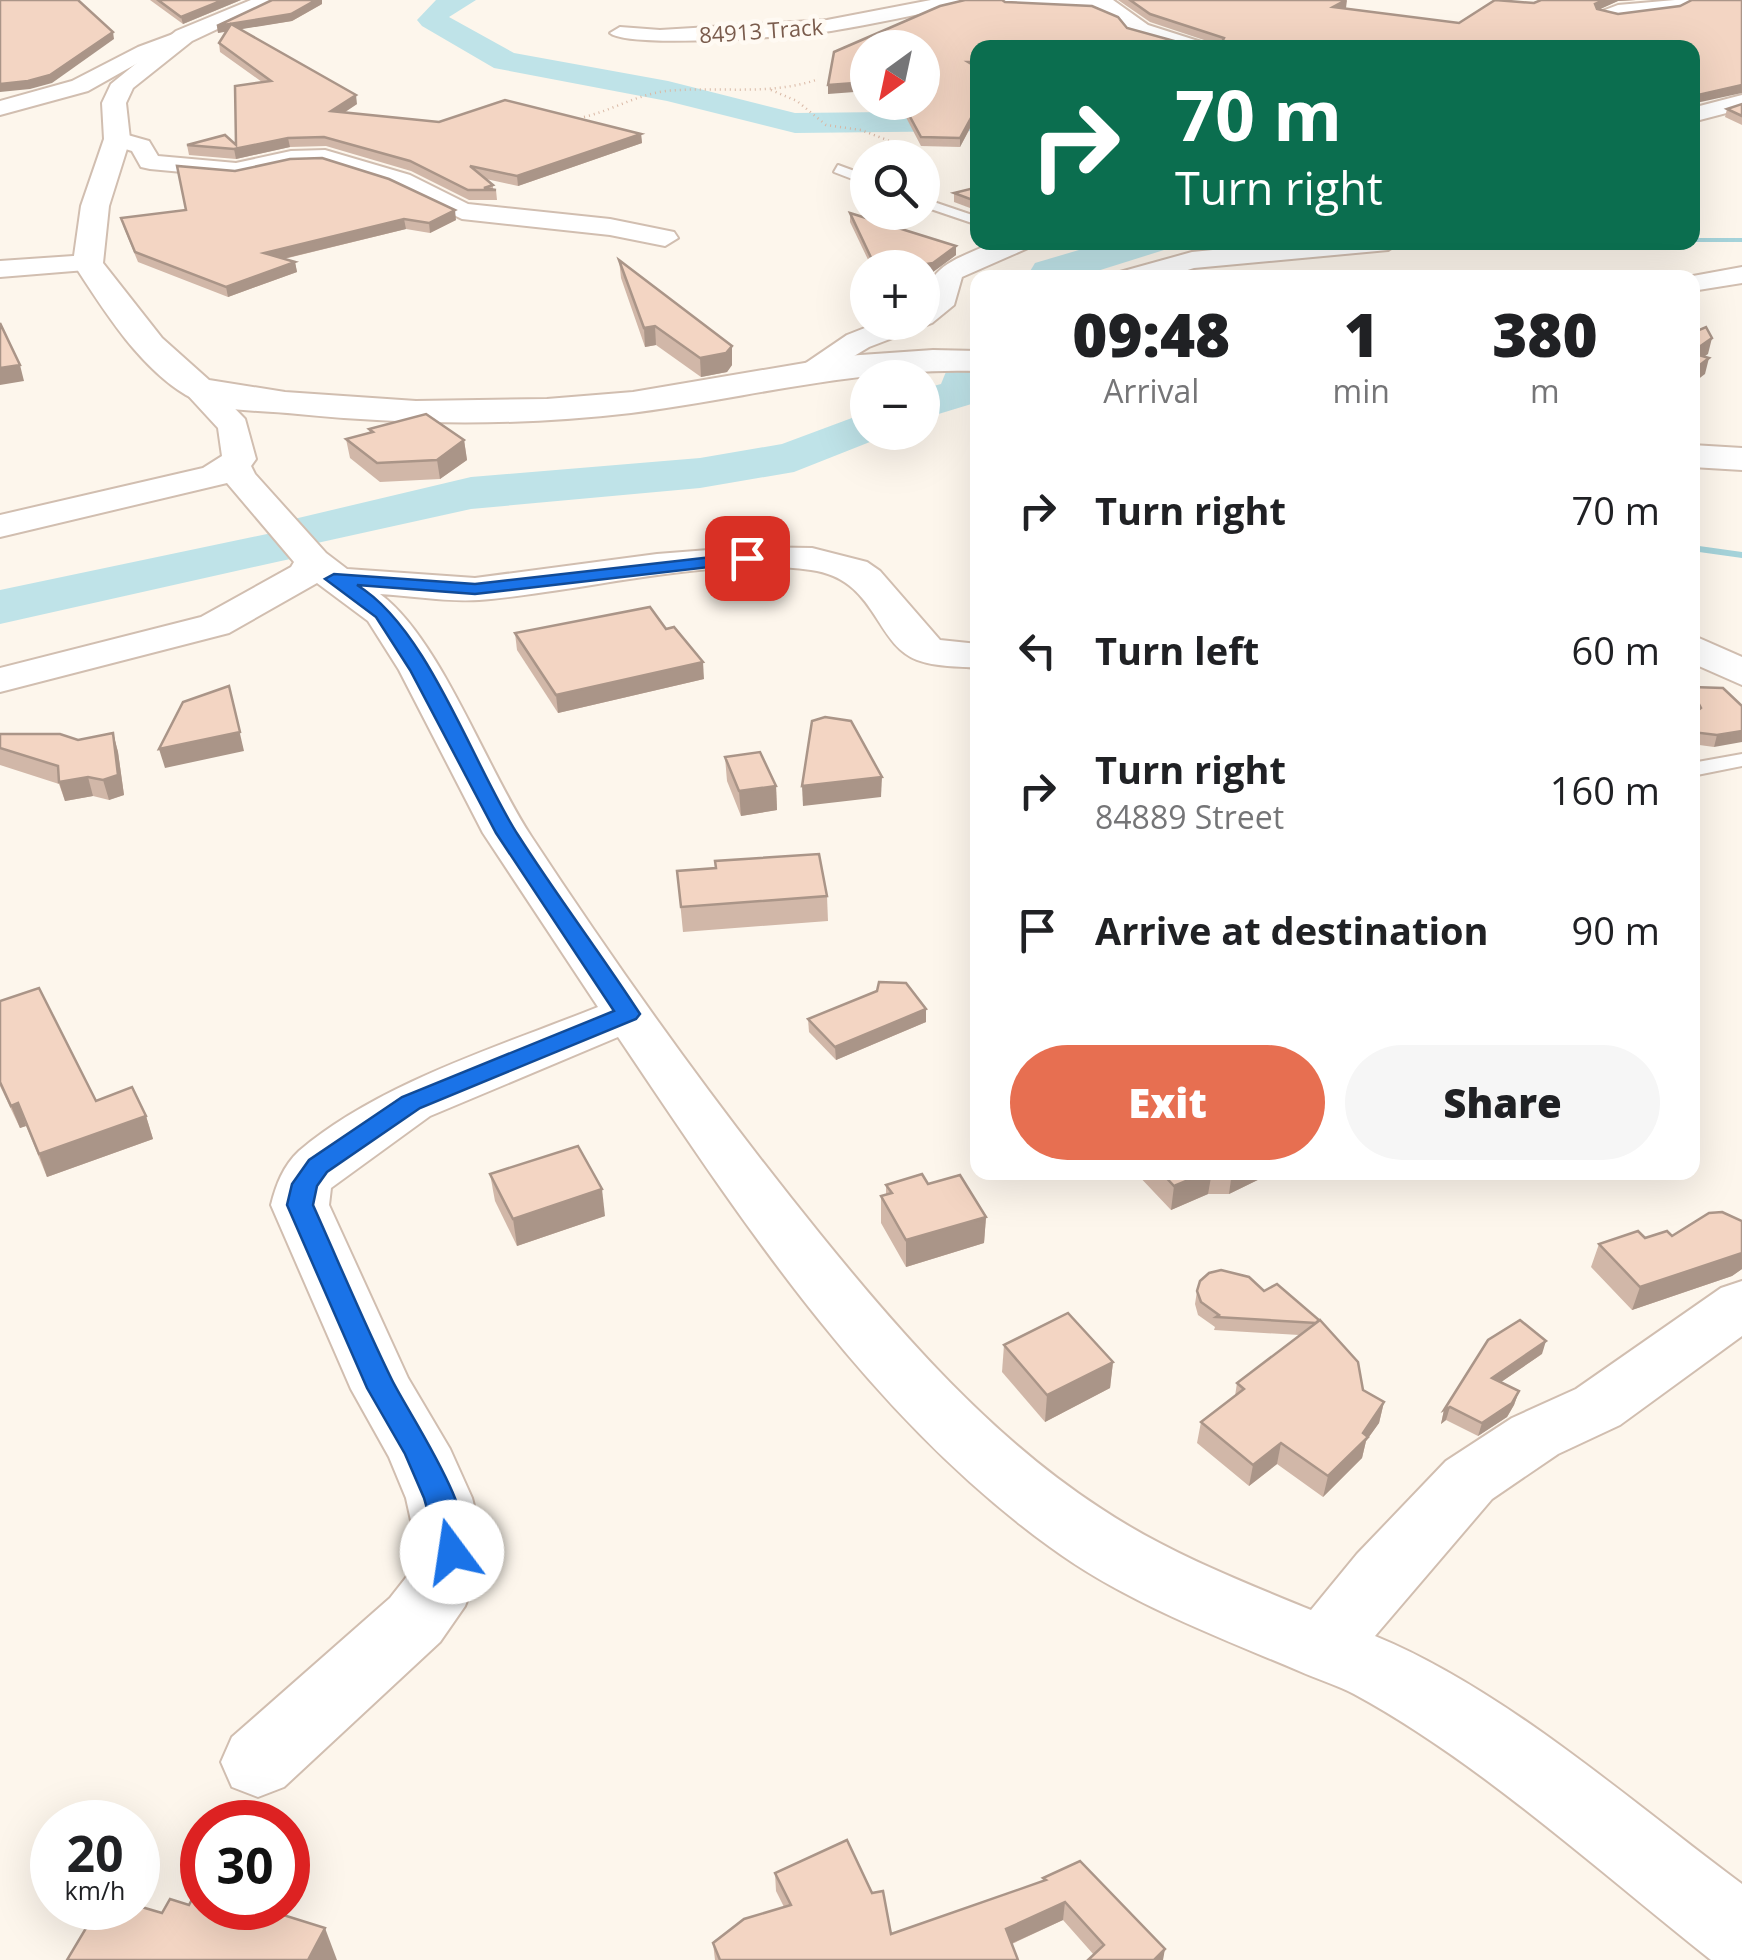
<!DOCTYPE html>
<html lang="en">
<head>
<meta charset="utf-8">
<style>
	:root { --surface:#fff; --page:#f6f6f6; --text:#202124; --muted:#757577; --accent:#e76f51 }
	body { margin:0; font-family:"Open Sans",sans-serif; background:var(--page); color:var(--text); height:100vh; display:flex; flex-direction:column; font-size:38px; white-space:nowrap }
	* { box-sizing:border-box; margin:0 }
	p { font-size:32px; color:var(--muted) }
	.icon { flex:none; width:55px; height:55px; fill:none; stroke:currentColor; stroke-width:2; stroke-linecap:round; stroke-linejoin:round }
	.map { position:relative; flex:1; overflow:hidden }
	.sheet { position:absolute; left:970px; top:270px; width:730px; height:910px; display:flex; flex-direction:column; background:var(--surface); border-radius:20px; box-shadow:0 10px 40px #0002 }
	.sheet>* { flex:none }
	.top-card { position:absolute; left:970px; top:40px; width:730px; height:210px; border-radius:20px; box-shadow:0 10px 40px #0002; background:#0b6e4f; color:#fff; overflow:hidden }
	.needle { width:65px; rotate:213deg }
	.buttons { position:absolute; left:850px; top:30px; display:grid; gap:20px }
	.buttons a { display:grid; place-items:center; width:90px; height:90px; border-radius:50%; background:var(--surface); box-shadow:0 10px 40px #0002; font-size:50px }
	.speed { position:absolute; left:30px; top:1800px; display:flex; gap:20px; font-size:50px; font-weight:700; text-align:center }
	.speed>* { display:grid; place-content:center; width:130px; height:130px; border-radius:50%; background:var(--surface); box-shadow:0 10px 40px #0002; line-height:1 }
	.speed small { font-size:25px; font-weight:400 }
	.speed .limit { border:15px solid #d22; background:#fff; color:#111 }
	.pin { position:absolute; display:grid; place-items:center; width:85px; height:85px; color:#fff; margin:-42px; border-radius:20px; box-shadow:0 5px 15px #0006 }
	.me { position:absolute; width:110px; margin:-55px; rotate:346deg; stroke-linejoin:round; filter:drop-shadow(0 0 8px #0008) }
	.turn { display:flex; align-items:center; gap:35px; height:210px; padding:0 40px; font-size:45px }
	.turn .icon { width:130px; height:130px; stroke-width:2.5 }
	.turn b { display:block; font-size:70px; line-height:85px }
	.eta { display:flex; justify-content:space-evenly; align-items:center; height:170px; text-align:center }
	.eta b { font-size:60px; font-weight:800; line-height:70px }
	.cta { display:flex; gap:20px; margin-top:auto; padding:20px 40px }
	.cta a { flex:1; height:115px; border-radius:60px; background:var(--accent); color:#fff; font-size:40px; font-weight:800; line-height:115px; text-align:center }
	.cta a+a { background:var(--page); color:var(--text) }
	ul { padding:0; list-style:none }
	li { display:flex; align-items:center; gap:30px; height:140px; padding:0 40px }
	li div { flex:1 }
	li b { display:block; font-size:38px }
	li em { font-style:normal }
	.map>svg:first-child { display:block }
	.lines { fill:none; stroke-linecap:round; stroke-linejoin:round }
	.stream { fill:#a5d3da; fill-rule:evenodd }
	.river { fill:#bfe3e8; fill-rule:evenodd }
	.service-casing { stroke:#d1beb0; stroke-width:4 }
	.minor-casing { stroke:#d1beb0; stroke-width:4 }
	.tertiary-casing { stroke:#d1beb0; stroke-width:4 }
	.path { stroke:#d9b8a5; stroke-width:2.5; stroke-dasharray:1 4; stroke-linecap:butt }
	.service { fill:#fff; fill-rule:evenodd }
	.minor { fill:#fff; fill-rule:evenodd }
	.tertiary { fill:#fff; fill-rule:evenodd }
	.wall { fill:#d1b7a8 }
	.shaded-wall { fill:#aa9588 }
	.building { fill:#f3d5c3; stroke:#aa9588; stroke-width:2.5 }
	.route { fill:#1a73e8; stroke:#114b97; stroke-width:2.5 }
	.labels { text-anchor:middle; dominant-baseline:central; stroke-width:9; stroke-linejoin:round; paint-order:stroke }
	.far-street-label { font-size:22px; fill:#7a5c4d; stroke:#fffaf3 }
</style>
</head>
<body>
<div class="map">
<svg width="1742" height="1960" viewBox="0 0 1742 1960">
	<rect width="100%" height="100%" fill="#fdf6ec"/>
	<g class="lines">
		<g class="stream">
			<rect x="1692" y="238" width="50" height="4"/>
			<path d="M959,390L978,392V396L959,394Z"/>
			<path d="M1692,545L1742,552V558L1692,551Z"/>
		</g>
		<g class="river">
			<path d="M436,0H476L449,17L514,53L668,81L795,113L978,111V131L795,133L667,101L494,68L422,26L417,20Z"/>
			<path d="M1106,242H1170L1164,250L1075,278H1026L1035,263Z"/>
			<path d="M968,353L978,356V402L922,419V389L941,384L952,357Z"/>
			<path d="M868,412V432H888L885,436L794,472L700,488L471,509L308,545L300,557L281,561L0,624V590L286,530L294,519L471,477L700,458L782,444Z"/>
		</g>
		<defs>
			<g id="service">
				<path d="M838,165L868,176V185L834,172Z"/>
				<path d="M922,198L978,217V225L922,206Z"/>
				<path d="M1742,754V766L1692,776V763Z"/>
			</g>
			<g id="minor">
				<path d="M931,0H969L960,6C917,14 874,24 831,31C799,36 628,49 610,33L620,27L660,30L827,20Z"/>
				<path d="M996,0H1113L1148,25L1220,48H1185L1127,32C1117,0 1036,6 1005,6Z"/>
				<path d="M1675,0H1697C1683,15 1611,24 1597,13L1618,5Z"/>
				<path d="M184,30L191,32V40L152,55L88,91L0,115V101L72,81L138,47Z"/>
				<path d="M1742,95V109L1692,122V108Z"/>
				<path d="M117,132L149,141L158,156L236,163L291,151L325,150L410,175L468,204L610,219L674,232L678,238L665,246L610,235L462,219L392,185L324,164L291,165L236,177L150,169L141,167L132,151L109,144L105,139Z"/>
				<path d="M995,242H1032L1028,248L962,277L954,305L932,323L869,347L823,375H801L797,369L847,335L880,322H922C922,267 949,262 995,242Z"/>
				<path d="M1295,242H1401L1388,250L1194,268L1162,278H1116L1120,272L1192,252Z"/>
				<path d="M88,255L98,257L102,263L98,269L0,277V261Z"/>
				<path d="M1742,267V283L1692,291V278H1682Z"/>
				<path d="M199,381L210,383L245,419L256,459L251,466L255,474L326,553L347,569L475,578L657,554L747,547L812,548L867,562L880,571L940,640L978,644V668C959,666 935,667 917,660C874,643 877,579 811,570C708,556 582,592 479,600C447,602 412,596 380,594C440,638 487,770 531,836C621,973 717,1107 820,1234C901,1334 991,1437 1100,1508C1166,1552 1238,1580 1311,1610L1357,1554L1446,1461L1512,1418L1576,1389L1721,1288L1742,1281V1336L1620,1425L1558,1454L1492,1499L1375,1636C1504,1689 1630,1801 1742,1884V1960H1711C1600,1872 1478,1761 1354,1694C1337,1685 1317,1679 1299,1671C1214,1635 1125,1602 1050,1547C869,1416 741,1220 618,1037L430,1116L331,1188L329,1205L408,1378L450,1449L472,1498L486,1552L465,1606L440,1642L284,1787L258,1797L232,1787L221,1762L232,1737L390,1598L412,1570L418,1552L406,1498L389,1457L351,1389L271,1205C276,1185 283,1166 299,1151C379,1083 501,1046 598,1007L483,833L399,670L368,621L317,583L229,633L0,692V668L201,617L291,567L294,562L227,483L0,537V515L203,468L222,456L218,428L183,390L188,383Z"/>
				<path d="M1692,635L1742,657V685L1692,663Z"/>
			</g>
			<g id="tertiary">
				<path d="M251,0H279L192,41L133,88L126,103L130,139L109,206L103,263L162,338L209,380L285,392L416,401L547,399L633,392L846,356L933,350L978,351V371C859,367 748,398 631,413C521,426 409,425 298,414C264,410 216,413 186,395C138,366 103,309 73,263L81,206L104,139L102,103L111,84L176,31Z"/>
				<path d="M1692,445L1742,448V470L1692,467Z"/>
			</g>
		</defs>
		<use href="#service" class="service-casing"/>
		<use href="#minor" class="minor-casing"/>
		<use href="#tertiary" class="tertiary-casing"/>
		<g class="path">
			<path d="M771,90L797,101L826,125L861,130L900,145"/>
			<path d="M584,117C613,110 636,95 666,91C716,86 768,96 816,80"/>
		</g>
		<use href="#service" class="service"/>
		<use href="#minor" class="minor"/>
		<use href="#tertiary" class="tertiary"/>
	</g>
	<g class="wall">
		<path d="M150,0H241L183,24Z"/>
		<path d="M1118,0H1346V8L1459,23L1541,0H1636L1618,1L1599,9L1618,14L1742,0L1696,103L1692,102V48H978V113L960,147L921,146L898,102H922V48L828,94V85L1005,2L1127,28L1185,44H1216L1150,22Z"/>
		<path d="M322,4L292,21L240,29L357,104L345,112L439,122L641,134L642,143L518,186L486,179L493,185V189L496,190L497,200H469L411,171L326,146L290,147L236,159L189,155L187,145H236L262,82L220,52L219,43L226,31L218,33L217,26Z"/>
		<path d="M1742,104V125L1725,117L1727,109Z"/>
		<path d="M978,187V211L954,202V193Z"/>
		<path d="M186,210L456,220L430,233L406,229L284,259L295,262L297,272L228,297L138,262L124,228L121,218Z"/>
		<path d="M850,213L956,255L933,272L922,268H872L850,222Z"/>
		<path d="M619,260L732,365L727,372L701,377L656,345L645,347L621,278Z"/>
		<path d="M369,429L464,440L467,460L440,479L380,482L350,458L346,439L370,433Z"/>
		<path d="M515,633L704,679L558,713L517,650Z"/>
		<path d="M1692,687L1742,706L1714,747L1692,744V715L1694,714L1692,710Z"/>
		<path d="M113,733L118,752L124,795L109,800L93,796L65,801L59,784L0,765V734L78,740Z"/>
		<path d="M725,757L776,786L777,810L741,816L727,781Z"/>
		<path d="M677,871L827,896L828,921L683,932Z"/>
		<path d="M0,1001L96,1101L146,1116L153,1139L47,1177L26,1126L20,1128L0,1086Z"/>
		<path d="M926,1009V1022L836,1060L809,1032L808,1019Z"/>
		<path d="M1135,1172H1274L1229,1194H1208L1171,1210Z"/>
		<path d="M490,1174L605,1216L517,1246L495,1201Z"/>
		<path d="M928,1184L986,1217L984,1243L906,1267L881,1223V1196L886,1195V1185Z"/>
		<path d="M1742,1221V1269L1732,1276L1632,1310L1591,1267L1599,1244L1672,1236Z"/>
		<path d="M1197,1291H1264L1319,1320L1363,1390L1384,1402L1379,1423L1366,1441L1362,1458L1323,1497L1277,1464L1249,1486L1197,1443L1201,1422L1235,1396L1237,1383L1299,1335L1214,1330L1215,1327L1198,1315L1195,1304Z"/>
		<path d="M1004,1345L1113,1362L1110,1388L1045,1422L1002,1372Z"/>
		<path d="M1542,1354L1501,1382L1519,1391L1514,1405L1507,1417L1478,1436L1446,1420L1441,1424L1444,1410Z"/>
		<path d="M775,1873L891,1934L1043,1881V1878L1165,1949L1094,1955L1063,1920L1012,1944L1018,1960H715L713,1943L784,1907L776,1891Z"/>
	</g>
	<g class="shaded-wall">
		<path d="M223,0H241L183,24L181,17Z"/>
		<path d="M316,0H322V4L292,21L218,33L217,26Z"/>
		<path d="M1347,0L1346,8L1333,7Z"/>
		<path d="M1604,0H1636L1618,1L1594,12L1595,4Z"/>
		<path d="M113,32L114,39L52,83L30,89L0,92V84Z"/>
		<path d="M868,82V91L828,94V85Z"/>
		<path d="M1742,85V93L1696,103L1698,95Z"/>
		<path d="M356,95L357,104L333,120L331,111Z"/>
		<path d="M978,105V113L960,147V138Z"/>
		<path d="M641,134L642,143L518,186L517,176Z"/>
		<path d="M288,138L290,147L236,159L234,149Z"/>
		<path d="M455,210L456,220L430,233L429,223Z"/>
		<path d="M404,219L406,229L266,263L264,253Z"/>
		<path d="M956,246V255L933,272L922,274V268H902Z"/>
		<path d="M295,262L297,272L228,297L226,287Z"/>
		<path d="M655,326L656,345L645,347L644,328Z"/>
		<path d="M1712,338L1708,354L1692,365V352Z"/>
		<path d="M732,346V365L727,372L701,377L700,358Z"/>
		<path d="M1709,358L1705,374L1692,384V371Z"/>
		<path d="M20,365L24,381L0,385V368Z"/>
		<path d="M464,440L467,460L440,479L437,460Z"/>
		<path d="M703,662L704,679L558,713L556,695Z"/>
		<path d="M229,686L244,751L165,768L159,749Z"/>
		<path d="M1742,731V742L1714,747L1717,735Z"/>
		<path d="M113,733L118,752L124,795L109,800L103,780Z"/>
		<path d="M88,777L93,796L65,801L59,782Z"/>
		<path d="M882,777L881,797L803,806L802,786Z"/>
		<path d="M776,786L777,810L741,816L739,791Z"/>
		<path d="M926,1009V1022L836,1060L835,1047Z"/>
		<path d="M18,1103L26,1126L20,1128L11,1106Z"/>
		<path d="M146,1116L153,1139L47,1177L39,1154Z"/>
		<path d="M1208,1172H1212L1208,1194L1171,1210L1174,1186Z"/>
		<path d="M1232,1172H1274L1229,1194Z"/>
		<path d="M602,1189L605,1216L517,1246L513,1219Z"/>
		<path d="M986,1217L984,1243L906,1267V1240Z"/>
		<path d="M1742,1253V1269L1732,1276L1632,1310L1640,1287Z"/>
		<path d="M1546,1341L1542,1354L1488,1391L1492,1378Z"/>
		<path d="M1113,1362L1110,1388L1045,1422L1047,1395Z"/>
		<path d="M1519,1391L1514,1405L1507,1417L1478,1436L1482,1423Z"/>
		<path d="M1384,1402L1379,1423L1366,1441L1362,1458L1323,1497L1328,1476L1363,1433Z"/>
		<path d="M1450,1407L1446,1420L1441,1424L1444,1410Z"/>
		<path d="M1281,1443L1277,1464L1249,1486L1253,1465Z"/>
		<path d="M1065,1902L1063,1920L1004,1947L1006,1929Z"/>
		<path d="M325,1928L337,1960H308Z"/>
		<path d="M1165,1949L1163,1960H1154Z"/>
	</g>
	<g class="building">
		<path d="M0,0H78L113,32L50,75L28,81L0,84Z"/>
		<path d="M158,0H223L181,17Z"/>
		<path d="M272,0H316L291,14L217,26Z"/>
		<path d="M965,0H1002L1005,2L1092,6L1118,17L1127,28L1185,44H1221L1224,38L1150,14L1130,0H1346L1333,7L1459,23L1495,0L1534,3L1541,0H1604L1595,4L1597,9L1618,14L1680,6L1692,0H1742V85L1698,95L1692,92V48H978V62H968L978,68V105L960,138L921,137L902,102H922V48H868V82L828,85L834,52L940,6Z"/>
		<path d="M231,24L356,95L331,111L439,122L505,100L641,134L517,176L470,166L493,185L484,188L496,190H468L410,161L324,137L288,138L234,149L187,145L225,135L236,145L235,86L271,81L219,43Z"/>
		<path d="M1742,104V116L1727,109Z"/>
		<path d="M322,158L389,179L455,210L429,223L404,219L264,253L295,262L226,287L135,252L121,218L186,210L177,166L235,171L290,159Z"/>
		<path d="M978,187V202L954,193Z"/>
		<path d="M850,213L956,246L933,263L902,268H889L884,264L875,266Z"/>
		<path d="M619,260L732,346L726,353L700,358L655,326L644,328Z"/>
		<path d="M0,323L20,365L0,368Z"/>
		<path d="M1706,327L1712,338L1692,352V333Z"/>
		<path d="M1692,353L1709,358L1692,371Z"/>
		<path d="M426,414L464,440L437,460L377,463L346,439L373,432L369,429Z"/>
		<path d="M650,607L666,629L674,627L703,662L556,695L515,633Z"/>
		<path d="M229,686L240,732L159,749L183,702Z"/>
		<path d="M1692,687L1723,688L1742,706V731L1717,735L1692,732V715L1701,708L1692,691Z"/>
		<path d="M825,717L851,721L882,777L802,786L812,721Z"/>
		<path d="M113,733L118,775L103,780L88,777L59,782L58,766L0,748V734H60L78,740Z"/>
		<path d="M760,752L776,786L739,791L725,757Z"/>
		<path d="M819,854L827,896L681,907L677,871L716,868L715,861Z"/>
		<path d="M879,982L906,983L926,1009L835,1047L808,1019L877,991Z"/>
		<path d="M39,988L96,1101L132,1087L146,1116L39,1154L18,1103L11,1106L0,1082V1001Z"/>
		<path d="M578,1146L602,1189L513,1219L490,1174Z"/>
		<path d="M1161,1172H1208L1174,1186Z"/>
		<path d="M922,1174L928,1184L960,1175L986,1217L906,1240L881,1196L892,1193L886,1185Z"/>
		<path d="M1722,1212L1742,1221V1253L1640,1287L1599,1244L1638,1231L1645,1238L1667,1231L1672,1236L1709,1213Z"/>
		<path d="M1221,1270L1249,1277L1264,1291L1277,1284L1319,1320L1316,1323L1216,1317L1219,1315L1201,1302L1197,1291L1200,1281L1209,1273Z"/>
		<path d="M1068,1313L1113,1362L1047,1395L1004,1345Z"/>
		<path d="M1320,1320L1358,1362L1363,1390L1384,1402L1363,1433L1368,1437L1328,1476L1281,1443L1253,1465L1201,1422L1244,1389L1237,1383Z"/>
		<path d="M1520,1320L1546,1341L1492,1378L1519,1391L1512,1403L1482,1423L1450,1407L1444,1410L1488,1340Z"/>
		<path d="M847,1840L872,1893L883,1891L891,1934L1046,1880L1043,1878L1080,1861L1165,1949L1154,1960H1088L1104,1945L1065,1902L1006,1929L1018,1960H720L713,1943L744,1919L791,1905L775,1873Z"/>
		<path d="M198,1888L202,1889V1908H261L325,1928L308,1960H67L98,1908H138V1906L162,1913L170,1899L189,1905Z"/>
	</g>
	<path class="route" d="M747,553L753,554V562L475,594L357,585C428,628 473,765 518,835C557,896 601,954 640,1014L636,1019L420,1108L327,1172L317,1186L313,1205C339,1263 364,1323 392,1380C411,1418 483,1521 463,1562L452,1566L442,1562L424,1498L405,1454L367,1388L287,1205L292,1184L309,1160L402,1097L614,1011L496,833L410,670L376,617L325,579L334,574L475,584Z"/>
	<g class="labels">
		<g class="far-street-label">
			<text transform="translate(761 30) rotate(-4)">84913 Track</text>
		</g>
	</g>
</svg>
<div class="buttons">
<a><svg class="needle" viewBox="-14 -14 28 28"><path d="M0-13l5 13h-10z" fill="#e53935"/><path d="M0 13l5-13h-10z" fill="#757577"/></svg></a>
<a><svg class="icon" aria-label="search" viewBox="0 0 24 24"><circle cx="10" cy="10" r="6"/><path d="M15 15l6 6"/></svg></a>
<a>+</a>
<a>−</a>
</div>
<div class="speed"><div>20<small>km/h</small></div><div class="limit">30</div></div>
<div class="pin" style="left:747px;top:558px;background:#d93025"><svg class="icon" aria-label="arrive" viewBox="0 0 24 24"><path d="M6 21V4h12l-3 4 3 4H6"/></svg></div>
<svg class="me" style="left:452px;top:1552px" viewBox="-20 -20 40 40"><circle r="19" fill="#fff"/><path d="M0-13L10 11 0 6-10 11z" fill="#1a73e8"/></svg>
<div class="top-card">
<div class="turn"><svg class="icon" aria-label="right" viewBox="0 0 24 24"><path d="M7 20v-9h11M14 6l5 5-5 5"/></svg><div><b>70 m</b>Turn right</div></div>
</div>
<section class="sheet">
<div class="eta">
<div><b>09:48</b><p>Arrival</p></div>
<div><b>1</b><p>min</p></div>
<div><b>380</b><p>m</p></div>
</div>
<ul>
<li><svg class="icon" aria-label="right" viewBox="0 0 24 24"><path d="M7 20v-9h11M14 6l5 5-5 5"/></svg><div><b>Turn right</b></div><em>70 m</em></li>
<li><svg class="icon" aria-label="left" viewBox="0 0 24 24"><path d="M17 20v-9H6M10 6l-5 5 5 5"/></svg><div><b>Turn left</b></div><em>60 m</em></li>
<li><svg class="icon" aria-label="right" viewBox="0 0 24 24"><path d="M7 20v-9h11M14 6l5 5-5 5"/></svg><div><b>Turn right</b><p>84889 Street</p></div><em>160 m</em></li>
<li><svg class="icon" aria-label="arrive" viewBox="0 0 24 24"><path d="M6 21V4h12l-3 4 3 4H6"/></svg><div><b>Arrive at destination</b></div><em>90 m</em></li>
</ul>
<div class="cta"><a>Exit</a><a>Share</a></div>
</section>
</div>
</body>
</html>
